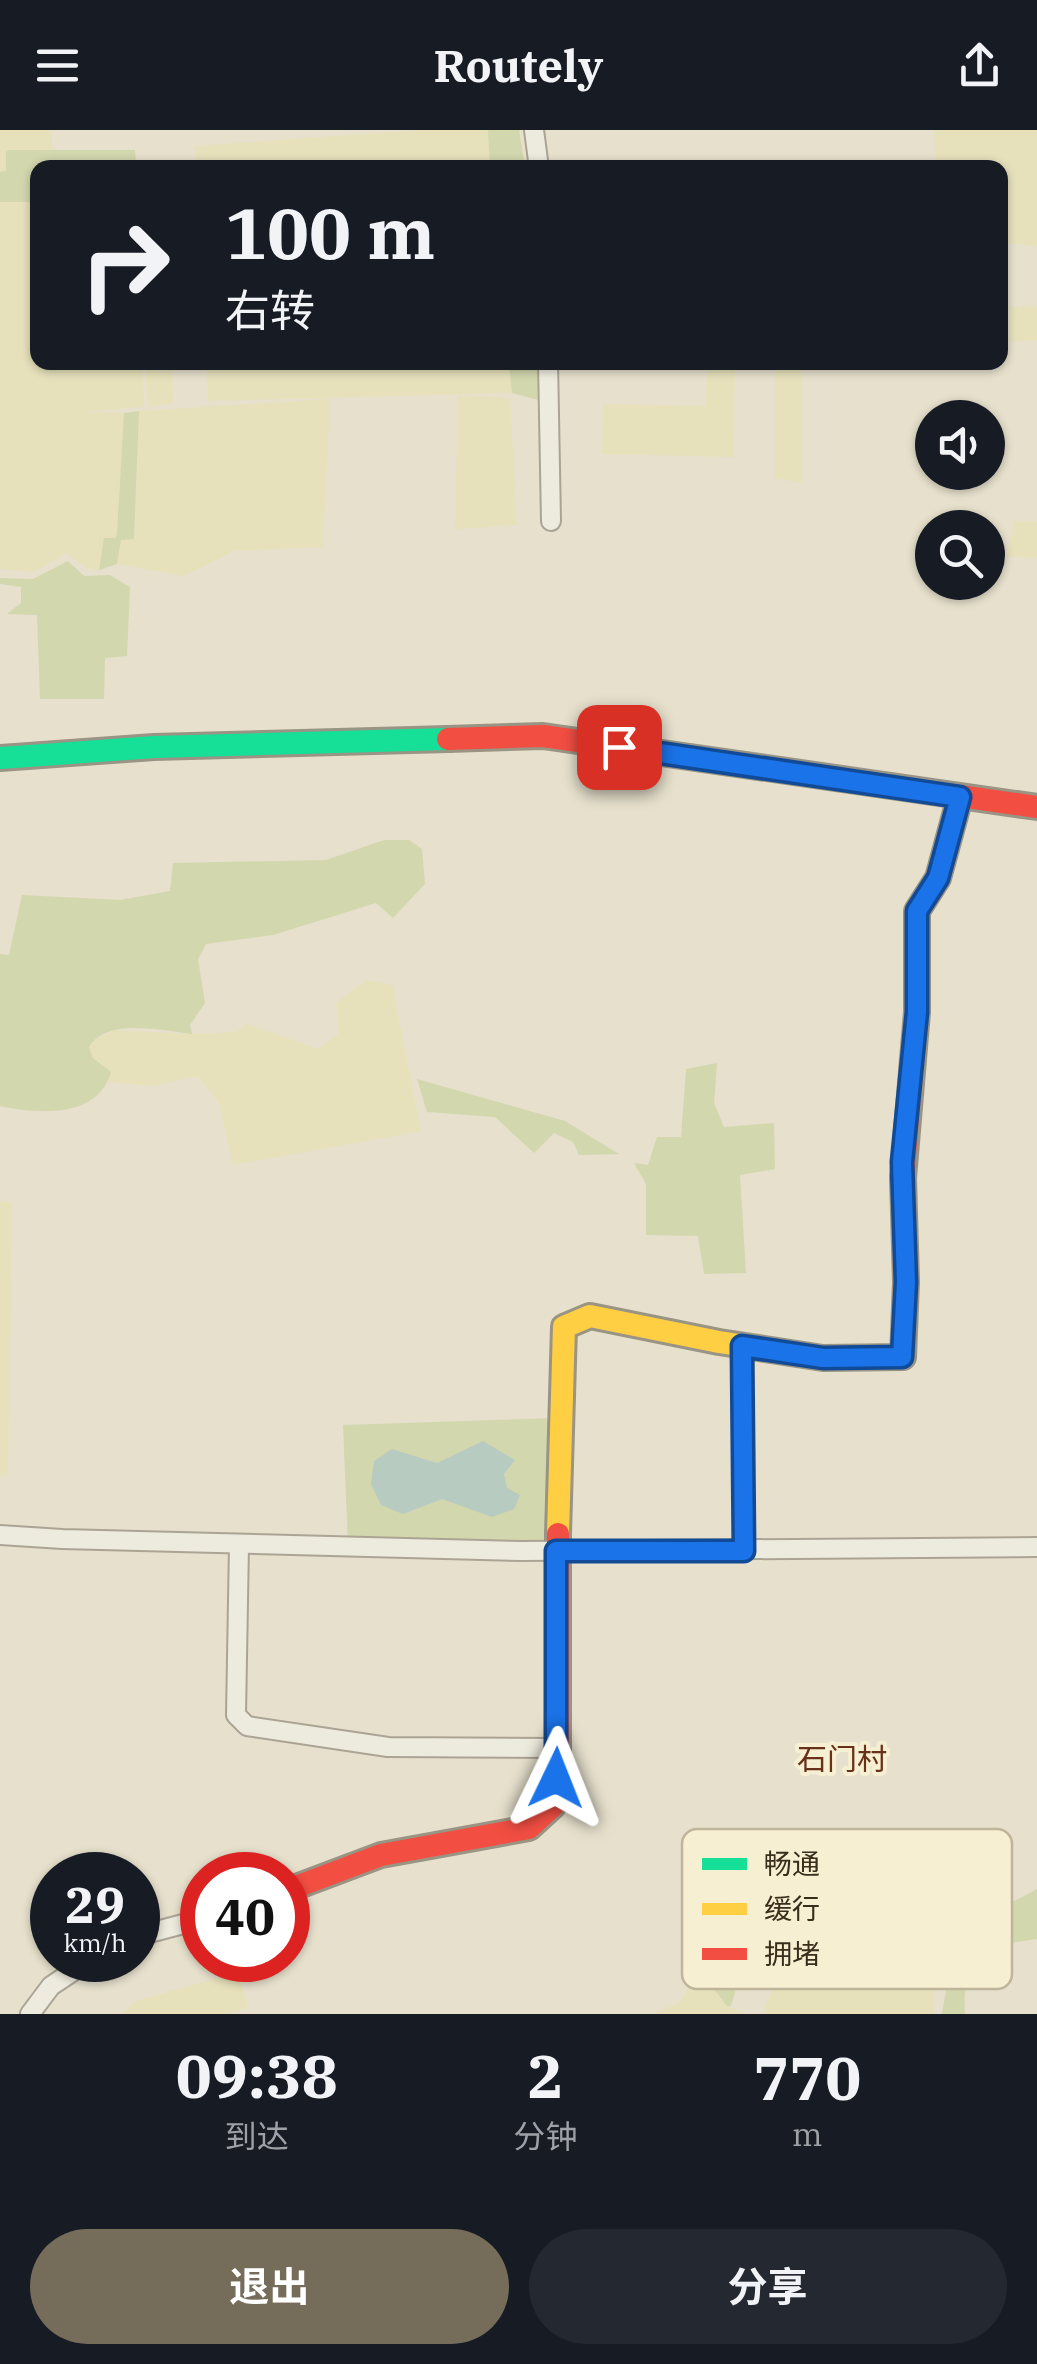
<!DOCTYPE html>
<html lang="zh">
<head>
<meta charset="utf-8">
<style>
	:root { --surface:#171b24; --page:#242831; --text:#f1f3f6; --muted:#9ea1a6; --accent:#766c5a }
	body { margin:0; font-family:"IBM Plex Serif","Noto Sans SC",serif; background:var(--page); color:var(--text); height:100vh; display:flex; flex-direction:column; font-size:38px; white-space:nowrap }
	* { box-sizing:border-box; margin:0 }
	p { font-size:32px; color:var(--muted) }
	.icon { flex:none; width:55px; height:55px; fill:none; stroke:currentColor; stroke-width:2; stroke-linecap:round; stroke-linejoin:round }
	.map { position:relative; height:1884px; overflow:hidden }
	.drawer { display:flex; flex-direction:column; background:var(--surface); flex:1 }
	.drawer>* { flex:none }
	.hud { position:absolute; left:30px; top:30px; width:978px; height:210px; border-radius:20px; box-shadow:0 2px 8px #0004; background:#171b24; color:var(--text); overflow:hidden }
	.tools { position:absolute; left:915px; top:270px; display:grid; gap:20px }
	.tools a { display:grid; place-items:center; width:90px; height:90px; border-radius:50%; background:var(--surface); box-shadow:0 2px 8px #0004; font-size:50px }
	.speed { position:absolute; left:30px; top:1722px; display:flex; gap:20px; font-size:50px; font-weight:700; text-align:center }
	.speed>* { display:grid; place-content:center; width:130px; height:130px; border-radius:50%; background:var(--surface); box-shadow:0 2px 8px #0004; line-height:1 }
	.speed small { font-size:25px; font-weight:400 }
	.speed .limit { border:15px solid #d22; background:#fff; color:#111 }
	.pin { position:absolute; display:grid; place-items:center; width:85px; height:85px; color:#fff; margin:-42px; border-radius:20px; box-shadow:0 5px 15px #0006 }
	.me { position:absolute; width:110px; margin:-55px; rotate:2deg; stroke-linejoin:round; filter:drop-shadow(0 0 8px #0008) }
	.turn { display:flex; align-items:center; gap:35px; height:210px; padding:0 30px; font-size:45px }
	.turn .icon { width:130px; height:130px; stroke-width:2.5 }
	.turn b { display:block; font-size:70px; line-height:85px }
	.eta { display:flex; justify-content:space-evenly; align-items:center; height:170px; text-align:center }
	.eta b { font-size:60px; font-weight:700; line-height:70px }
	.action { display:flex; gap:20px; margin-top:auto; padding:20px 30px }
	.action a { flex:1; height:115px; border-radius:60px; background:var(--accent); color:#fff; font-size:40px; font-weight:700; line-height:115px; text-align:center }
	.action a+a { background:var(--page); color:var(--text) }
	header { display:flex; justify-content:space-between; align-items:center; height:130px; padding:0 30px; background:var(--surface); font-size:45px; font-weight:700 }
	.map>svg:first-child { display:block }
	.farmland { fill:#e6e1bb }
	.green { fill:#d3d7ad }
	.water { fill:#b8cbc1 }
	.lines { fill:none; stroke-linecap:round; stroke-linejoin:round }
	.street-casing { stroke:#aba495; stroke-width:22 }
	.fast-casing { stroke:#9a9485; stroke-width:28 }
	.slow-casing { stroke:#9a9485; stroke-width:28 }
	.jam-casing { stroke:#9a9485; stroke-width:28 }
	.street { stroke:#edeade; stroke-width:18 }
	.fast { stroke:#16e098; stroke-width:22 }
	.slow { stroke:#ffcf43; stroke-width:22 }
	.jam { stroke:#f24e42; stroke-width:22 }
	.route-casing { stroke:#114b97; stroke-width:25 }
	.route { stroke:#1a73e8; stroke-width:18 }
	.labels { text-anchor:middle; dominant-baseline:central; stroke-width:8; stroke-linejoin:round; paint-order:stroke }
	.quarter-label { font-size:30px; fill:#68311a; stroke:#f7efd1 }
	.key { fill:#f7efd1; stroke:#beb59b; stroke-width:2.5 }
	.key-label { font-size:28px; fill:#392d1c }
</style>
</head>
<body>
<header><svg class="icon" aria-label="menu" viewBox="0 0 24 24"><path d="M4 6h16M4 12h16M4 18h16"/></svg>Routely<svg class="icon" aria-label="share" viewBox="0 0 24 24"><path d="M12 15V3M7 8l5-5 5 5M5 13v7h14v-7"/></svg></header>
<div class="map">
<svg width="1037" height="1884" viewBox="0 0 1037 1884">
	<rect width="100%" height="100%" fill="#e6e0cc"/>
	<g class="farmland">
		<path d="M0,0H52V21L9,20L6,22V42H0Z"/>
		<path d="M422,0H488L490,37H196L195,16Z"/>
		<path d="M934,0H1037V116L1000,113V38L936,37Z"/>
		<path d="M0,72H37L38,232L142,233L144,277L81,282L124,283L117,403L116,408H104L99,440L86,438L67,423L33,442L0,439Z"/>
		<path d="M1037,176V210L1009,212L1010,177Z"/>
		<path d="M145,233H172L173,273L148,277Z"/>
		<path d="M206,233H509L512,263L208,271Z"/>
		<path d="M708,233H735L734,327L602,324L603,274L705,276Z"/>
		<path d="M775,233H801V353L775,348Z"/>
		<path d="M458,266L510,268L517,395L455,399Z"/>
		<path d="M330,269L323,417L234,421L183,446L117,434L121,410L135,408L139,281Z"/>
		<path d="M1014,391H1037V428L1007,426Z"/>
		<path d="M366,850L392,855L421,1001L233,1035L219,973L198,946L153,956L108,952L111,942L93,928L89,918L92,911L114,900L192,904L236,902L247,894L318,919L339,904L336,873Z"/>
		<path d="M0,1072H12L8,1346H0Z"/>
		<path d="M880,1825H893L914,1849L935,1852L933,1884H763L776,1848L835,1850L877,1834Z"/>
		<path d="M238,1842L248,1877L228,1884H122L136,1871Z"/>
		<path d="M697,1845L704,1846L727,1876L747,1884H652L679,1873Z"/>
	</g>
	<g class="green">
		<path d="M488,0H519L525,37H490Z"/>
		<path d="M9,20H135L136,37L38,38L37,72H0V42L6,41V22Z"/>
		<path d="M509,233H544L546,272L512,263Z"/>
		<path d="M139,281L134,409L121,410L117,434L99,440L104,408H116L117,403L124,283Z"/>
		<path d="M68,431L84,446L110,445L130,457L127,526L105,528L104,569H40L37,485L7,484L21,473V457L0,454V448L33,449Z"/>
		<path d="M384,710H409L422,719L425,754L393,788L376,773L273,805L206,814L198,829L205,873L190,895L192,904C163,901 107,887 89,917L93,928L111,942C98,989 37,984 0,976V824L9,825L22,765L120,770L170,761L173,733L326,730Z"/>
		<path d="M717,933L714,973L724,997L774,993L775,1039L740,1045L746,1143L704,1144L698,1106L646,1105V1054L634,1033L648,1035L657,1007H681L686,939Z"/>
		<path d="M417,949L565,991L619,1024L579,1025L573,1012L554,1003L534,1023L495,987L427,982Z"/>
		<path d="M557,1288L561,1411L348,1415L343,1295Z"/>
		<path d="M699,1721L757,1723L754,1797L731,1876H727L704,1846L690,1840L691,1769Z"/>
		<path d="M1037,1759V1809C1023,1812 1001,1812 989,1819C967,1832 963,1861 965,1884H942L956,1802Z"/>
	</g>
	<path class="water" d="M483,1311L515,1330L504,1344L507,1358L520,1365L514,1379L492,1387L442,1369L403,1384L381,1375L371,1354L374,1331L392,1319L437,1333Z"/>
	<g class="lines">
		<defs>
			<g id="street">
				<path d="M534,0L539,38"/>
				<path d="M548,232L551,391"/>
				<path d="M741,1215L744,1421"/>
				<path d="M0,1405L62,1409L522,1421L1037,1417"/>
				<path d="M239,1414L236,1585L247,1596L388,1617L557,1618"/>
				<path d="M138,1806L202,1789"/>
				<path d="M30,1884L51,1856L90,1830"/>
			</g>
			<path id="fast" d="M0,628L154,617L448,609"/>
			<path id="slow" d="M558,1404L564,1197L590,1186L719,1212L823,1228L903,1227L906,1152L903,1048"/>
			<g id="jam">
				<path d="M448,609L543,606L1037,677"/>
				<path d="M903,1048L917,882V781L938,748L960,667"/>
				<path d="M288,1760L381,1725L529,1698L553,1676L558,1620V1404"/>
			</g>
		</defs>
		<use href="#street" class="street-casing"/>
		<use href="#fast" class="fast-casing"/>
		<use href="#slow" class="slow-casing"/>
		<use href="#jam" class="jam-casing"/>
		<use href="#street" class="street"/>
		<use href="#fast" class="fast"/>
		<use href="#slow" class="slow"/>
		<use href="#jam" class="jam"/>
	</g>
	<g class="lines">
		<defs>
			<path id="route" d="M556,1648V1421H744L742,1216L823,1228L902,1227L906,1152L902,1032L917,882V781L938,748L960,667L619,617"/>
		</defs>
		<use href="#route" class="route-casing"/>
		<use href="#route" class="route"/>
	</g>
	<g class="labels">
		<g class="quarter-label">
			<text x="842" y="1628">石门村</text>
		</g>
	</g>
	<rect x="682" y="1699" width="330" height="160" rx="15" class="key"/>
	<rect x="702" y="1728" width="45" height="12" fill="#16e098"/>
	<rect x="702" y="1773" width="45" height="12" fill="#ffcf43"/>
	<rect x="702" y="1818" width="45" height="12" fill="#f24e42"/>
	<g class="key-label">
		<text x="764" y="1744">畅通</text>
		<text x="764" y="1789">缓行</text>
		<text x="764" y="1834">拥堵</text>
	</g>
</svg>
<div class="tools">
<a><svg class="icon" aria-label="sound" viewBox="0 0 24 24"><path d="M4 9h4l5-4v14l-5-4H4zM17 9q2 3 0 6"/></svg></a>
<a><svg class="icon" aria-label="search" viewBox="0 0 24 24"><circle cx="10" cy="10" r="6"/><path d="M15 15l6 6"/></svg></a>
</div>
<div class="speed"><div>29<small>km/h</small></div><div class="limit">40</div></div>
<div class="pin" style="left:619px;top:617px;background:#d93025"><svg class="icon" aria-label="arrive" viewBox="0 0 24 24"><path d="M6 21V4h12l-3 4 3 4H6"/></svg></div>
<svg class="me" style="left:556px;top:1648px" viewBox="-20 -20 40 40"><path d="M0-17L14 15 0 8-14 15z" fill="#1a73e8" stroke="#fff" stroke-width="4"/></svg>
<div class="hud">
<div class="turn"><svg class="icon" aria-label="right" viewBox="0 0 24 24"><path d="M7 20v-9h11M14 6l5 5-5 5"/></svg><div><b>100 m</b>右转</div></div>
</div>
</div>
<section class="drawer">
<div class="eta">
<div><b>09:38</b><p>到达</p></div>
<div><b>2</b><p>分钟</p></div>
<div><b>770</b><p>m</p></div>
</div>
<div class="action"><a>退出</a><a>分享</a></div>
</section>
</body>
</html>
